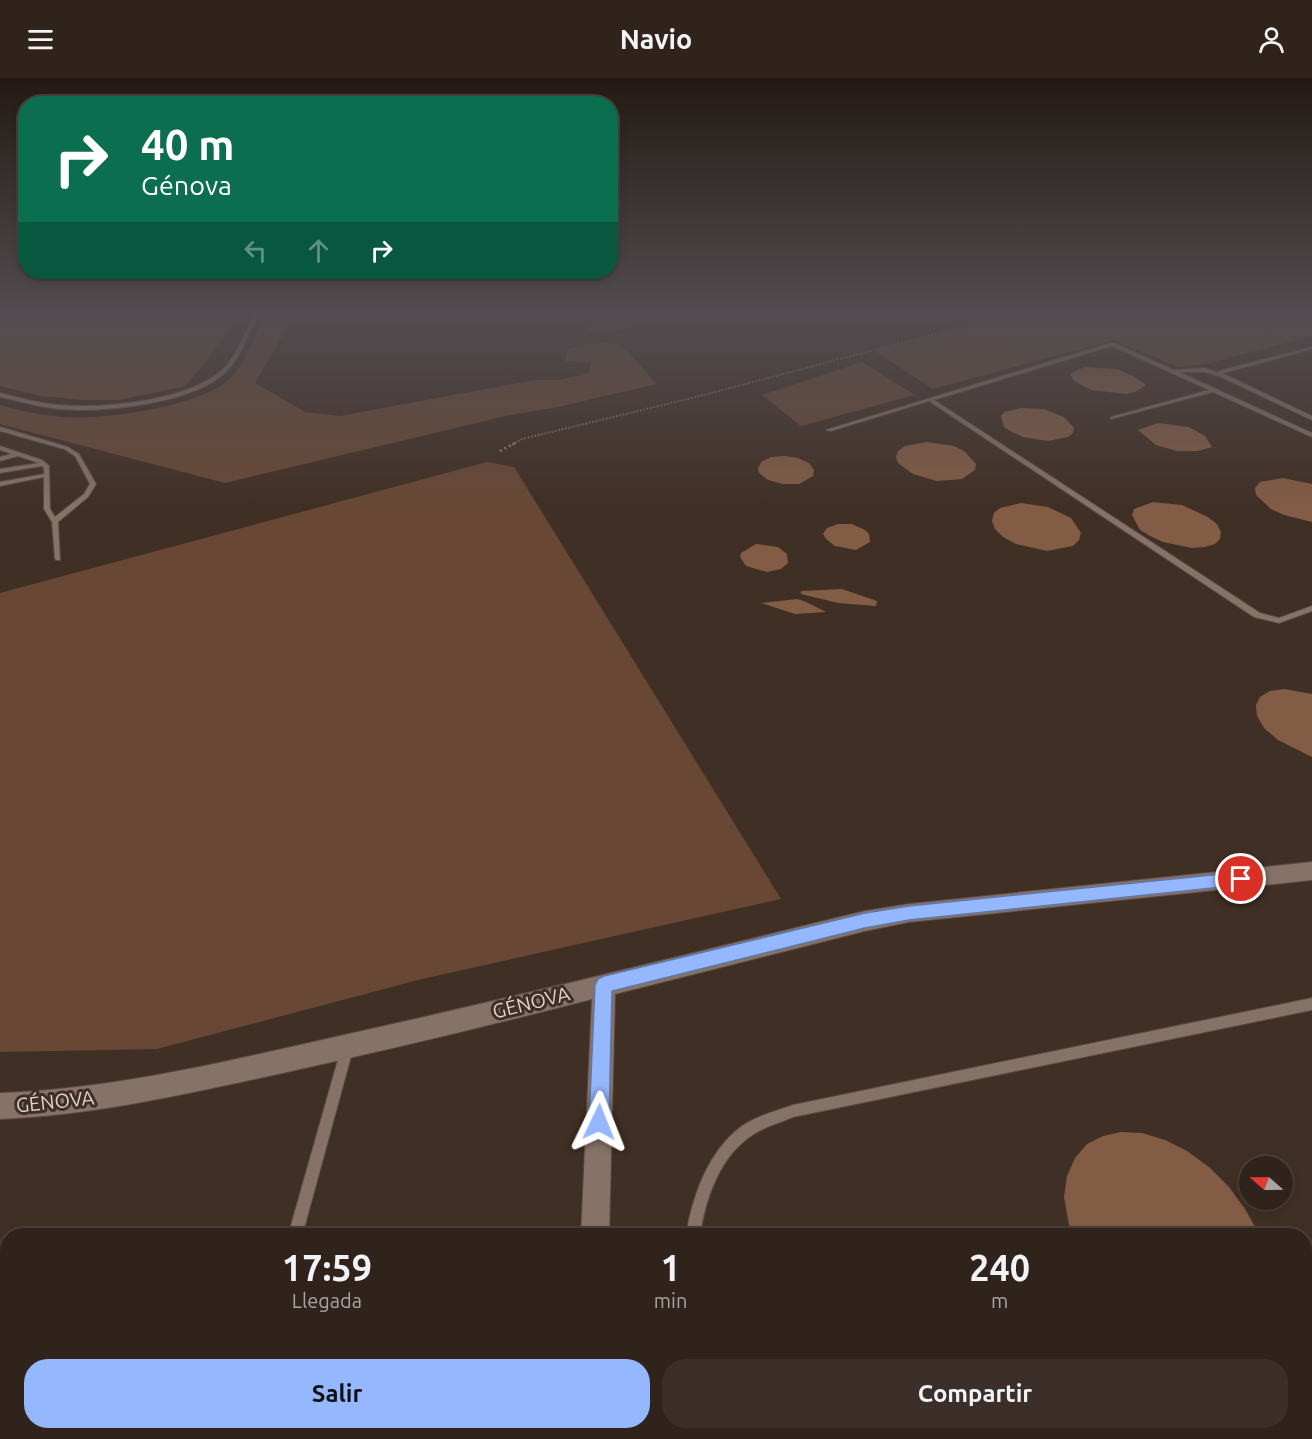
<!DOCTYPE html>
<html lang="es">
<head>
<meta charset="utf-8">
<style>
	:root { --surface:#30231c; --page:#3c2f29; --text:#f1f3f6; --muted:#a8a4a3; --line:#4b403b; --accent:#94b7fd }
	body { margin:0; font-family:Ubuntu,sans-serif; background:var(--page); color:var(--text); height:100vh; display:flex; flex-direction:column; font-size:22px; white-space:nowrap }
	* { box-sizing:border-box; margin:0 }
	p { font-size:20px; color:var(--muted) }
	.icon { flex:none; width:33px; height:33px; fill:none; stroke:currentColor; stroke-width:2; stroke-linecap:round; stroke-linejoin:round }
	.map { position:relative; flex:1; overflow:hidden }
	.side { position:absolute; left:0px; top:1150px; width:1312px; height:212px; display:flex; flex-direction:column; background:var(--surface); border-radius:24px 24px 0 0; box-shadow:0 3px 9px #0003,0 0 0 2px var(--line) }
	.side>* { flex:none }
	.guide { position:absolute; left:18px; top:18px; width:600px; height:183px; border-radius:24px; box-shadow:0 3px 9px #0003,0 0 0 2px var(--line); background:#0b6e4f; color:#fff; overflow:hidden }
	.needle { width:39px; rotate:290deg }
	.controls { position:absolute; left:1239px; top:1078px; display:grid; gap:12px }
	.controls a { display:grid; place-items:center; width:54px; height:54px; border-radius:50%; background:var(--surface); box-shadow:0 3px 9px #0003,0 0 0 2px var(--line); font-size:30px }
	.pin { position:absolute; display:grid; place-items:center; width:51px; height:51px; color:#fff; margin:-26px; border:3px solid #fff; border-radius:50%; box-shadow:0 2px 6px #0007 }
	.me { position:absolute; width:66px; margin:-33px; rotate:2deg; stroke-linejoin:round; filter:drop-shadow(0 0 4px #0008) }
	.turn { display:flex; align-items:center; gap:21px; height:126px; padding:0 24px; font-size:27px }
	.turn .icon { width:78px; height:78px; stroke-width:2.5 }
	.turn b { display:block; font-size:42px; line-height:51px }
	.lanes { display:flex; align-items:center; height:57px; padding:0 24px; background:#0003; justify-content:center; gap:30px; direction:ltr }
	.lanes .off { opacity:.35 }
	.eta { display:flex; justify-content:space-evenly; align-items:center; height:102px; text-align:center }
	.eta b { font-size:36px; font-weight:600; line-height:42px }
	.button { display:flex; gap:12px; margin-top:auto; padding:12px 24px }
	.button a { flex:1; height:69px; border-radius:24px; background:var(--accent); color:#111; font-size:24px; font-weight:600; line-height:69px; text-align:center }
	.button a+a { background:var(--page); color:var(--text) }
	header { display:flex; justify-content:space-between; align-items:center; height:78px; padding:0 24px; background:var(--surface); font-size:27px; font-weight:600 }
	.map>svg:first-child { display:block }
	.green { fill:#684835 }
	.building { fill:#825c45 }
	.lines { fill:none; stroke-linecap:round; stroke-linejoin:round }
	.lane-casing { stroke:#5a4b42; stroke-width:2 }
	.street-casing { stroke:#5a4b42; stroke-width:2 }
	.path-far1 { stroke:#897b73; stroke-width:2; stroke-dasharray:1.5 2; stroke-linecap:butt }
	.path { stroke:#897b73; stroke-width:3; stroke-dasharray:2 3; stroke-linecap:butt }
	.lane { fill:#867267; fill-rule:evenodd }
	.street { fill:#867267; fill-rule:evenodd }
	.route { fill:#94b7fd; stroke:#6077a4; stroke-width:1.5 }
	.labels { text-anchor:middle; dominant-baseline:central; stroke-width:6; stroke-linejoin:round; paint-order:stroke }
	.near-street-label { font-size:20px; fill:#ded2cc; stroke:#402f25 }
</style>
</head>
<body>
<header><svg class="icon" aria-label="menu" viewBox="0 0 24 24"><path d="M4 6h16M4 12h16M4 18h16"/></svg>Navio<svg class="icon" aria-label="person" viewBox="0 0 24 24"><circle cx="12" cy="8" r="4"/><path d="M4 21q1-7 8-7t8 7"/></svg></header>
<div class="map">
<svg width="1312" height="1361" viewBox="0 0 1312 1361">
	<rect width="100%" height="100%" fill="#402f25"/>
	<g class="green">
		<path d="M0,238H238L205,285L185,308L119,322H82L41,318L0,308Z"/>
		<path d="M265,238H294L255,305L305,334L340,338L535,302H559L589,295L591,284L565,283L568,271C581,268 601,262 615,266C628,270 647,296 656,306L558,329L510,337L225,405L0,346V327C21,333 41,337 63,339C100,343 197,328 226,304C246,287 252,261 265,238Z"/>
		<path d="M1011,238H1312V258L1206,286L1178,289L1114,262L933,311L875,273Z"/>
		<path d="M594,240H651C633,252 609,254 588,255Z"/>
		<path d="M862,284L915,317L801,348L762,317Z"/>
		<path d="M487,384L514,389L781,821L422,901L157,971L0,974V515Z"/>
	</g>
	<g class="building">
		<path d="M1084,289L1116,291L1134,298L1146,307L1135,314L1126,316L1091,312L1074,303L1070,296Z"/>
		<path d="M1021,330L1044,331L1064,339L1074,350L1073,355L1068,359L1048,363L1023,359L1012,354L1004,349L1001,338L1004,334Z"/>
		<path d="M1158,345L1189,349L1205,358L1212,369L1198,373H1177L1156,367L1138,352Z"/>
		<path d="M927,364L954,368L964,373L976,386L975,392L962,401L937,403L913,396L898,385L896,379L898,373L905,368Z"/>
		<path d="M784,378L798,380L809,385L814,392L813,398L799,406H783L768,402L759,395L758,391L761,384L771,379Z"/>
		<path d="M1283,400L1312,406V444L1284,437L1271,431L1256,417L1255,410L1260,404Z"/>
		<path d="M1153,424L1182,427L1208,439L1217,446L1221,454L1220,461L1215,466L1205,469L1192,470L1163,464L1150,458L1140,452L1132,437L1134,431Z"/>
		<path d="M1021,425L1048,429L1071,440L1081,455L1079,462L1073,468L1047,473L1016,466L1003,459L995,451L992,443L994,435L1000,430Z"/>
		<path d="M838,446H852L865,452L869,456L870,464L856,472L835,468L826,461L823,456L827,450Z"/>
		<path d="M756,466L778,469L787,476L788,485L781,491L767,494L746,488L740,479L741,475Z"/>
		<path d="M842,511L877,523L876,528L838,525L801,516V513Z"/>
		<path d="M797,521L804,523L826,534L795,536L761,525Z"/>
		<path d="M1284,611L1312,616V679L1278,662L1264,650L1257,638L1256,627L1260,619L1270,613Z"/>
		<path d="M1121,1054L1142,1055L1165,1062L1187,1073L1209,1089L1229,1109L1245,1131L1260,1158H1071L1064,1119L1067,1098L1075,1080L1087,1066L1103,1058Z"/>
	</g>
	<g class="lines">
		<defs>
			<g id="lane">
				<path d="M253,238H257C248,257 241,279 226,294C193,326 102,335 58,331C39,329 19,323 0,319V315C19,320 39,325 58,327C102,331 186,323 221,293C236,280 244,256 253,238Z"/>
				<path d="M1110,265H1114L1174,292L1205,290L1218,295L1219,293L1312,269V271L1224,295V296L1312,338V342L1219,298L1205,294H1179L1312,355V359L1213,314L1111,341V339L1209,312L1112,268L934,322L1260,535L1279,540L1312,528V533L1279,545L1254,539L929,323L831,353L826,352Z"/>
				<path d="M0,349L68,369L79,376L96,406L88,419L58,444L60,482H56L55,481L52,444L44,431V399L0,408V404L44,396V390L42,388L0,395V391L39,385L18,378L0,383V379L12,376L0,372V368L42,382L49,388L50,431L55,439L84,416L90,406L75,378L64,371L0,353Z"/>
				<path d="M1312,920V932L793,1039C780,1045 766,1048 754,1056C720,1077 705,1121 700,1158H686C692,1119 708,1073 742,1048C756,1038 776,1033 793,1027Z"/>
				<path d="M347,965L351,967L353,971L302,1158H288L341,971L343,967Z"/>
				<rect x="0" y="1263" width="8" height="14"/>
				<path d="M238,1354H254L253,1361H237Z"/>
				<path d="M718,1354H734L735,1361H719Z"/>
			</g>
			<g id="street">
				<path d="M1312,784V802L909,844L865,853L615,916L609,1158H581L592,921C488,948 383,973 278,996C186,1016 95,1037 0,1041V1015C114,1011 224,984 335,959C513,920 688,876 865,833L909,826Z"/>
				<rect x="572" y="1354" width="32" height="7"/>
			</g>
		</defs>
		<use href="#lane" class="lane-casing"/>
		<use href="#street" class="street-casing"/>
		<path class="path-far1" d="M512,367L522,361L696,319L1003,238"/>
		<path class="path" d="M500,373L515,365"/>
		<use href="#lane" class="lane"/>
		<use href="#street" class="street"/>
	</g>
	<linearGradient id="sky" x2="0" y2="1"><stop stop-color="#231a14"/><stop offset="0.55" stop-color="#534d51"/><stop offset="1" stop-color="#534d51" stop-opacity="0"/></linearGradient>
	<rect width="1312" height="429" fill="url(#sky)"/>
	<path class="route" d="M1241,794L1246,796L1249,801L1246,805L1241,807L909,842L865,850L612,913L609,1044L606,1050L599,1053L592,1050L589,1044L595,907L598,901L604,898L865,835L909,828Z"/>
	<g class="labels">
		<g class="near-street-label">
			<text transform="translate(531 924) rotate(-14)">GÉNOVA</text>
			<text transform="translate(55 1023) rotate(-6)">GÉNOVA</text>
		</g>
	</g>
</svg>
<div class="controls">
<a><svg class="needle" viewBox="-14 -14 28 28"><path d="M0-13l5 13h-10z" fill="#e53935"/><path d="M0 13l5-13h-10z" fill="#a8a4a3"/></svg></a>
</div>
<div class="pin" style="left:1241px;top:801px;background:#d93025"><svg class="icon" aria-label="arrive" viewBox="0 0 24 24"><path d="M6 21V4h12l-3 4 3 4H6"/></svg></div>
<svg class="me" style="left:599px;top:1044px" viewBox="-20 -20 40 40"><path d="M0-17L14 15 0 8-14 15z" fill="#94b7fd" stroke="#fff" stroke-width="4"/></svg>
<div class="guide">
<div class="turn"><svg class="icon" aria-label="right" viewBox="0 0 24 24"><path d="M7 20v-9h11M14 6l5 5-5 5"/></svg><div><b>40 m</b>Génova</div></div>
<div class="lanes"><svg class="icon off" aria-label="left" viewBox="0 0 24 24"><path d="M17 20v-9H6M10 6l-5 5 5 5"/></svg><svg class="icon off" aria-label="ahead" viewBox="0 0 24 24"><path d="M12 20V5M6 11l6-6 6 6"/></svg><svg class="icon" aria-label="right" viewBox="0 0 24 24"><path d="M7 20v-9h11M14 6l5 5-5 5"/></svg></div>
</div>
<section class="side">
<div class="eta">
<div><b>17:59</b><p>Llegada</p></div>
<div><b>1</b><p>min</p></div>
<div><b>240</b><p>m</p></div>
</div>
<div class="button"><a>Salir</a><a>Compartir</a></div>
</section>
</div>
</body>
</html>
